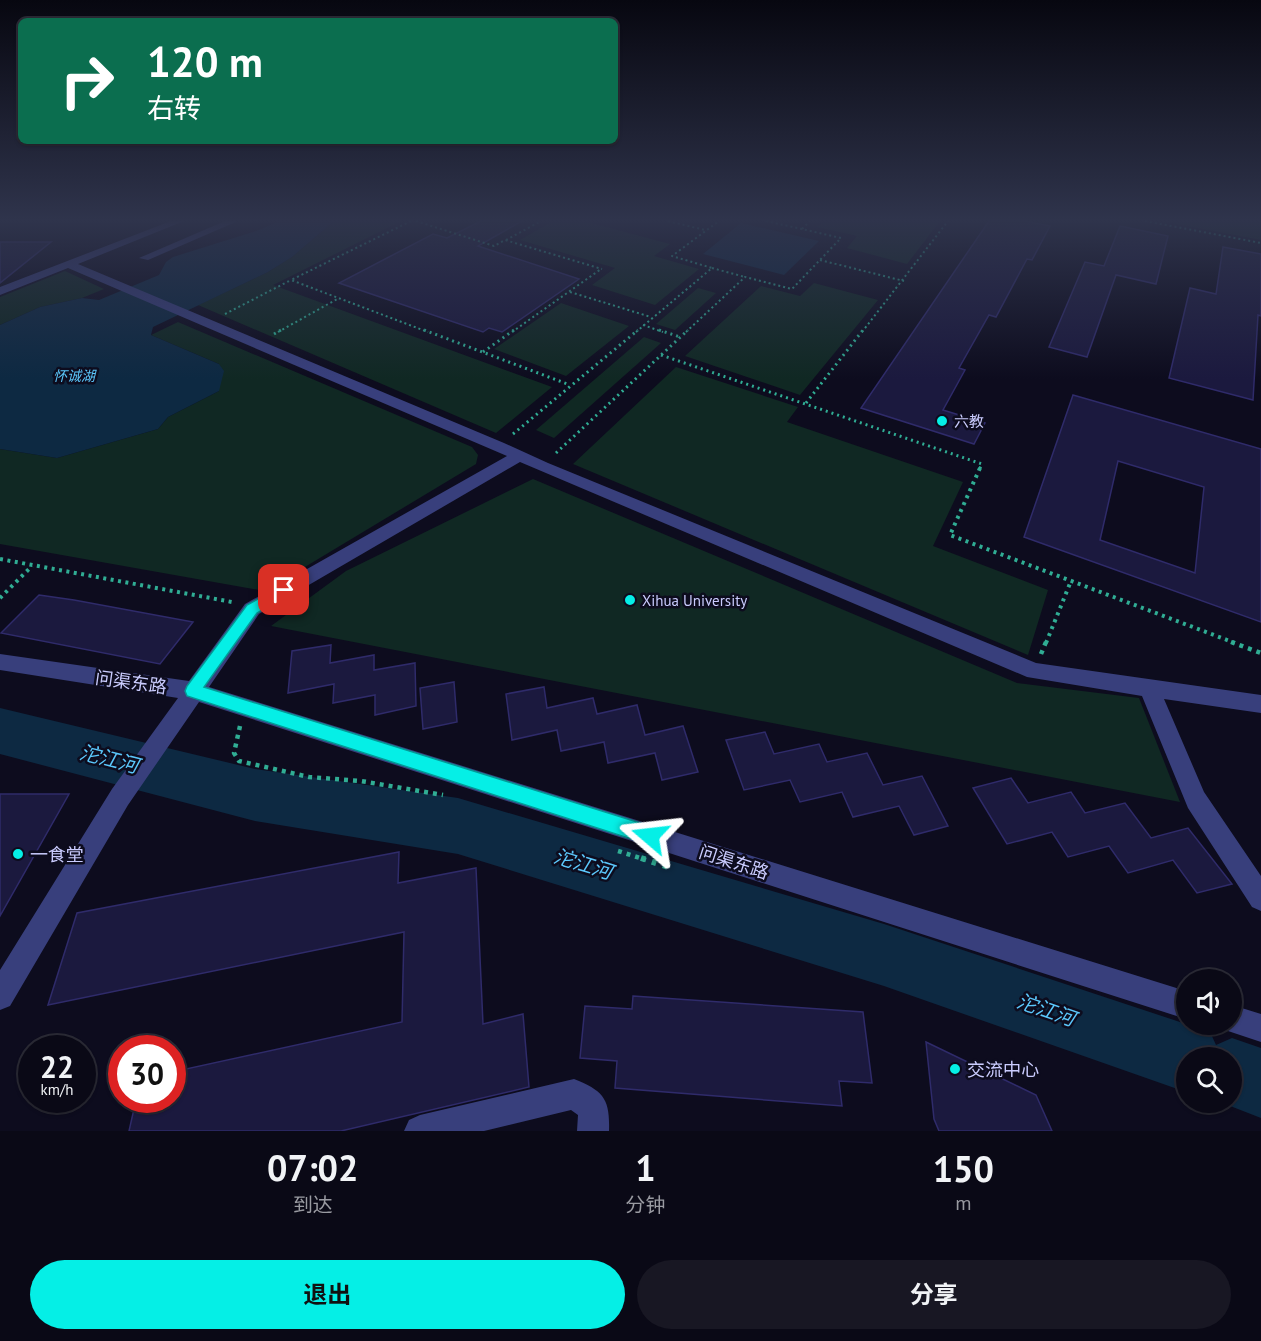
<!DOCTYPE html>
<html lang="zh">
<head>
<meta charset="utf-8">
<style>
	:root { --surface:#0a0916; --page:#181723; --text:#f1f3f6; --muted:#999aa1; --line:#2a2a35; --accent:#05efe6 }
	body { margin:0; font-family:"PT Sans","Noto Sans SC",sans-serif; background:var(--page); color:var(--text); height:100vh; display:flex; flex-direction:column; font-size:22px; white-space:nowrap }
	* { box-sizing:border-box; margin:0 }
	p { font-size:20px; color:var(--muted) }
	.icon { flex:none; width:33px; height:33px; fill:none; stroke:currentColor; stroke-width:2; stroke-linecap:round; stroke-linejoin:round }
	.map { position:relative; height:1131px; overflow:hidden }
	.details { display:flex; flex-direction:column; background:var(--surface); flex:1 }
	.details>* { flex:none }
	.hud { position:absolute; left:18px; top:18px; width:600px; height:126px; border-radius:9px; box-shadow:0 2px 4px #0004,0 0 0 2px var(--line); background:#0b6e4f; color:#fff; overflow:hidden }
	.fabs { position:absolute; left:1176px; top:969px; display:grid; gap:12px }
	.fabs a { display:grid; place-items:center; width:66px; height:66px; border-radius:50%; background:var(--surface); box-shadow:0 2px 4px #0004,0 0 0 2px var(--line); font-size:30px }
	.speed { position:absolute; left:18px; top:1035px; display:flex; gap:12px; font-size:30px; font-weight:700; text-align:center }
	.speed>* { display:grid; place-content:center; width:78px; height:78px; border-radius:50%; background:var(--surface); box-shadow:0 2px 4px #0004,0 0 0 2px var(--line); line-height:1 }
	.speed small { font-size:15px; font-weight:400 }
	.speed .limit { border:9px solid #d22; background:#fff; color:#111 }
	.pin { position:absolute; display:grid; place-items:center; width:51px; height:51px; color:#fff; margin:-26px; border-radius:12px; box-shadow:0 3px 9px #0006 }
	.me { position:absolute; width:66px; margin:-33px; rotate:287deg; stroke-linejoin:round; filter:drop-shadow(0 0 4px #0008) }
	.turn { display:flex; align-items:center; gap:21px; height:126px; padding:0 30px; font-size:27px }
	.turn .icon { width:78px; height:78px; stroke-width:2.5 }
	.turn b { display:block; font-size:42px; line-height:51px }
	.eta { display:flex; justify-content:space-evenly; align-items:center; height:102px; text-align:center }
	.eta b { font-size:36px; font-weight:700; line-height:42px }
	.primary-button { display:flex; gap:12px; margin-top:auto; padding:12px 30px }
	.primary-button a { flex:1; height:69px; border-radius:36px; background:var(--accent); color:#111; font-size:24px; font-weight:700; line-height:69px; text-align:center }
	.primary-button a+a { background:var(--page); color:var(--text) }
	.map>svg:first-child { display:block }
	.green { fill:#102823 }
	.water { fill:#0d2942 }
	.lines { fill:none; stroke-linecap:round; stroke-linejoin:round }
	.river { fill:#0d2942; fill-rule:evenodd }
	.building { fill:#1b193e; stroke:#2f2b6a; stroke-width:1.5; fill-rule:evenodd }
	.path-far4 { stroke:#30ad94; stroke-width:2; stroke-dasharray:2 3; stroke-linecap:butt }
	.path-far3 { stroke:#30ad94; stroke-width:3; stroke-dasharray:2 4; stroke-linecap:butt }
	.path-far2 { stroke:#30ad94; stroke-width:4; stroke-dasharray:3 4.5; stroke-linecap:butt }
	.path-far1 { stroke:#30ad94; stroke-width:4.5; stroke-dasharray:4 5; stroke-linecap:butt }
	.path { stroke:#30ad94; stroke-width:6; stroke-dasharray:4.5 7; stroke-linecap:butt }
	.minor { fill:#383f7c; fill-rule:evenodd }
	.route { fill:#05efe6; stroke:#039b96; stroke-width:1.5 }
	.poi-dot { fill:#05efe6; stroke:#0d0c1e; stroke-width:2 }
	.labels { text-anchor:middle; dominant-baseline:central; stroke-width:5; stroke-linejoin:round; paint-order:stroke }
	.far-water-label { font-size:14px; font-style:italic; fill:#5bc7fb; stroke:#0d0c1e }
	.poi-label { font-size:15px; fill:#caccfe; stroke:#0d0c1e; text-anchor:start }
	.near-street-label { font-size:18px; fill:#caccfe; stroke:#0d0c1e }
	.near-poi-label { font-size:18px; fill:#caccfe; stroke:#0d0c1e; text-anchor:start }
	.near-water-label { font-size:20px; font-style:italic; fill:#5bc7fb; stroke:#0d0c1e }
</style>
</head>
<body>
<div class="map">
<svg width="1261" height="1131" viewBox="0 0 1261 1131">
	<rect width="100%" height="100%" fill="#0d0c1e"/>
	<g class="green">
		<path d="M334,221H401L273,285L552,387L496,433L198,305L268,272L292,257Z"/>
		<path d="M553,221H584L670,244L654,256L699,269L655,305L592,285L615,268L520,240Z"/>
		<path d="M823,221H940L907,264L847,248L857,236L817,227Z"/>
		<path d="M1161,221H1261V240Z"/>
		<path d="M65,271L104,289L82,298L40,307L0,325V297Z"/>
		<path d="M814,283L878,300L800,395L685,356L761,286L800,296Z"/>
		<path d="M698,288L716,293L675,330L656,324Z"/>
		<path d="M561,303L629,326L566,376L494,349Z"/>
		<path d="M178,322L472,447L478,455L476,464L265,591L0,544V449L57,458L158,429L168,417L219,391V364L151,335Z"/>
		<path d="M644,337L661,343L554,438L536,430Z"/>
		<path d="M676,367L798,407L787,422L963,482L933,546L1048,590L1028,655L573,464Z"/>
		<path d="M533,479L1017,683L1139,698L1180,802L271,626L346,571Z"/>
	</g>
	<g class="water">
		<path d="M279,221H334L292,257L268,272L153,327L151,335L219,364L224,371L219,391L168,417L158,429L57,458L0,449V325L40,307L82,298L99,300L159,275L166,262L173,257L259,230Z"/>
		<path d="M741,223L819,241L784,275L703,254Z"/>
	</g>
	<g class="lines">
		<path class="river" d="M0,708L255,769L458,798L884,924L1186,1024L1211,1034L1216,1045L1232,1038L1261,1048V1118L1220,1102H1232V1058H1186V1092L884,986L458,854L255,821L0,754Z"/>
	</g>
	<g class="building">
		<path d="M481,221H522L478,246L579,279L502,332L489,328L483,332L339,283L433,234L447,238Z"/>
		<path d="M989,221H1025L1050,226L1032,260L1027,259L996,317L989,315L959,368L965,370L943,410L985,423L974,444L861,408Z"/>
		<path d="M1120,226L1168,236L1156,284L1116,275L1087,357L1049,347L1085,262L1104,266Z"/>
		<path d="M0,242H51L0,283Z"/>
		<path d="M1223,247L1261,254V316L1258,315L1253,400L1169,378L1190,288L1216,294Z"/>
		<path d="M1073,395L1261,449V622L1024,537ZM1118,461L1204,487L1195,573L1100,540Z"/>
		<path d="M39,595L74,600L193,622L160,664L1,633Z"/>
		<path d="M331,645L330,663L374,655V670L415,663L416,706L375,715V695L333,703L334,684L288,693L292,651Z"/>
		<path d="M454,682L457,722L423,729L420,688Z"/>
		<path d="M544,687L547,708L593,698L597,714L637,705L645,735L683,726L698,772L662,780L655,753L608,763L604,742L561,751L557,730L512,740L506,694Z"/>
		<path d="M765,732L774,754L819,744L827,762L867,753L883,785L922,776L948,826L914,835L899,806L853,817L842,792L800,802L790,780L744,790L726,740Z"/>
		<path d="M1011,778L1028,803L1071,792L1085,813L1125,803L1151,838L1188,828L1232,884L1197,893L1173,860L1128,873L1109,846L1068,857L1052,832L1007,844L973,788Z"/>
		<path d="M0,794H69L0,916Z"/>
		<path d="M399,852L398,883L476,868L483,1024L523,1014L529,1087L341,1131H129L136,1100H172V1072L402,1022L404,932L48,1005L77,913Z"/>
		<path d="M633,996L863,1012L872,1083L839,1081L842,1106L615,1088L617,1061L580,1058L585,1006L632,1009Z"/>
		<path d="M926,1042L1036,1095L1052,1131H939L934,1119Z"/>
	</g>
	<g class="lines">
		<g class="path-far4">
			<path d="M411,221L291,280L428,332"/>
			<path d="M416,221L494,246L505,240L602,269"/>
			<path d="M668,221L705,230"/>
			<path d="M766,221L802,229"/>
			<path d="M1145,221L1261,243"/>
			<path d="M506,240L541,221"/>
			<path d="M820,260L904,281"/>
			<path d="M712,268L745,277"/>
			<path d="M570,292L651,317"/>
			<path d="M225,314L291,280"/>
			<path d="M643,325L663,332"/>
			<path d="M278,332L339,298"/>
			<path d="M512,332L601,269"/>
			<path d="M636,332L712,268L672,256L719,221"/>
			<path d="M686,332L745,277L792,289L841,238L802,229L810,221"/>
			<path d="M862,332L948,221"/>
		</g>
		<g class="path-far3">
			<path d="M424,330L570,385"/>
			<path d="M659,330L680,337"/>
			<path d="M274,334L281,330"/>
			<path d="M483,352L514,330"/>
			<path d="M661,355L982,464L979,470"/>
			<path d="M806,403L863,330"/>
			<path d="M513,434L638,330"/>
			<path d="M556,453L688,330"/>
		</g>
		<g class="path-far2">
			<path d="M980,468L950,535L1235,643"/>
			<path d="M0,559L232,602"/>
			<path d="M0,598L32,566"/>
			<path d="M1046,643L1071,581"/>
		</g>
		<g class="path-far1">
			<path d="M1231,642L1261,653"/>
			<path d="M1041,654L1046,642"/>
			<path d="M240,726L234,753L239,761L309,777L361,781L443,795"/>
			<path d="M618,851L646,860"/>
		</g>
		<path class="path" d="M641,858L668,867"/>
		<g class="minor">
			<path d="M171,221H184L78,264L504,443L548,463L1036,663L1261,695V713L1164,699L1204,792L1261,876V911L1252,907L1188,808L1142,696L1027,677L520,462L259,614L209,687L1186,991V1019L199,702L128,805L10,1006L0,1010V970L112,789L178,698L0,670V654L189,681L245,604L507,456L68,268L0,295V287Z"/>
			<path d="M225,221H238L148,260L139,258Z"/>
			<path d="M1232,1005L1261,1014V1042L1222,1029L1220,1024H1232Z"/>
			<path d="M574,1079C604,1091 610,1099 609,1131H577L578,1115L571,1110L484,1131H404L409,1120L420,1115Z"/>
		</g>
	</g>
	<linearGradient id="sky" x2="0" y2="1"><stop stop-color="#070710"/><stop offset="0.58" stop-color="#2f344c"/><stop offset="1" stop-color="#2f344c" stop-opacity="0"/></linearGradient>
	<rect width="1261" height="379" fill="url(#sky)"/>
	<path class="route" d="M284,585L289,587V594L257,613L204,687L650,826L656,829L659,836L656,842L650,845L187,696L185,691L187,686L247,605Z"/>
	<g class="poi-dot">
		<circle cx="942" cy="421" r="6"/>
		<circle cx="630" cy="600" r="6"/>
		<circle cx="18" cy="854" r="6"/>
		<circle cx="955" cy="1069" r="6"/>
	</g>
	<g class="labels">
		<g class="far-water-label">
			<text x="74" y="376">怀诚湖</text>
		</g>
		<g class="poi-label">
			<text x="954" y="421">六教</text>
			<text x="642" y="600">Xihua University</text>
		</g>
		<g class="near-street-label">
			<text transform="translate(131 682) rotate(8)">问渠东路</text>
			<text transform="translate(734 862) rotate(18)">问渠东路</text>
		</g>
		<g class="near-poi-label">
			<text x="30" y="854">一食堂</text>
			<text x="967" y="1069">交流中心</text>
		</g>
		<g class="near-water-label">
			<text transform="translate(109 759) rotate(14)">沱江河</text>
			<text transform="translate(583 864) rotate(17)">沱江河</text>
			<text transform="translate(1046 1010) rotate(19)">沱江河</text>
		</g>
	</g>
</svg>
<div class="fabs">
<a><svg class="icon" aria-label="sound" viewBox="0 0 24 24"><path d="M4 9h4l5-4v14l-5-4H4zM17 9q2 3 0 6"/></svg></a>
<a><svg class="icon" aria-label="search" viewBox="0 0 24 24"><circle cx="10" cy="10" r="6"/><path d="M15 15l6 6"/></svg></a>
</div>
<div class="speed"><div>22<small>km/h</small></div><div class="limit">30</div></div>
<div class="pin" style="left:284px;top:590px;background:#d93025"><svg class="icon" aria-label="arrive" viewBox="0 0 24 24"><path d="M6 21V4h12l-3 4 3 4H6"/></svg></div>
<svg class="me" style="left:650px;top:836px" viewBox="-20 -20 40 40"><path d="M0-17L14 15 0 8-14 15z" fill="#05efe6" stroke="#fff" stroke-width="4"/></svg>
<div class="hud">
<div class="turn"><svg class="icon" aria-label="right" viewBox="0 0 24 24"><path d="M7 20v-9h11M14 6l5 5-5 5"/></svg><div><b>120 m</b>右转</div></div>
</div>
</div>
<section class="details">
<div class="eta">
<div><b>07:02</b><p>到达</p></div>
<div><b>1</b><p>分钟</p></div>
<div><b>150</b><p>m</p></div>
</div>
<div class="primary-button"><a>退出</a><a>分享</a></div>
</section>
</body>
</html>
